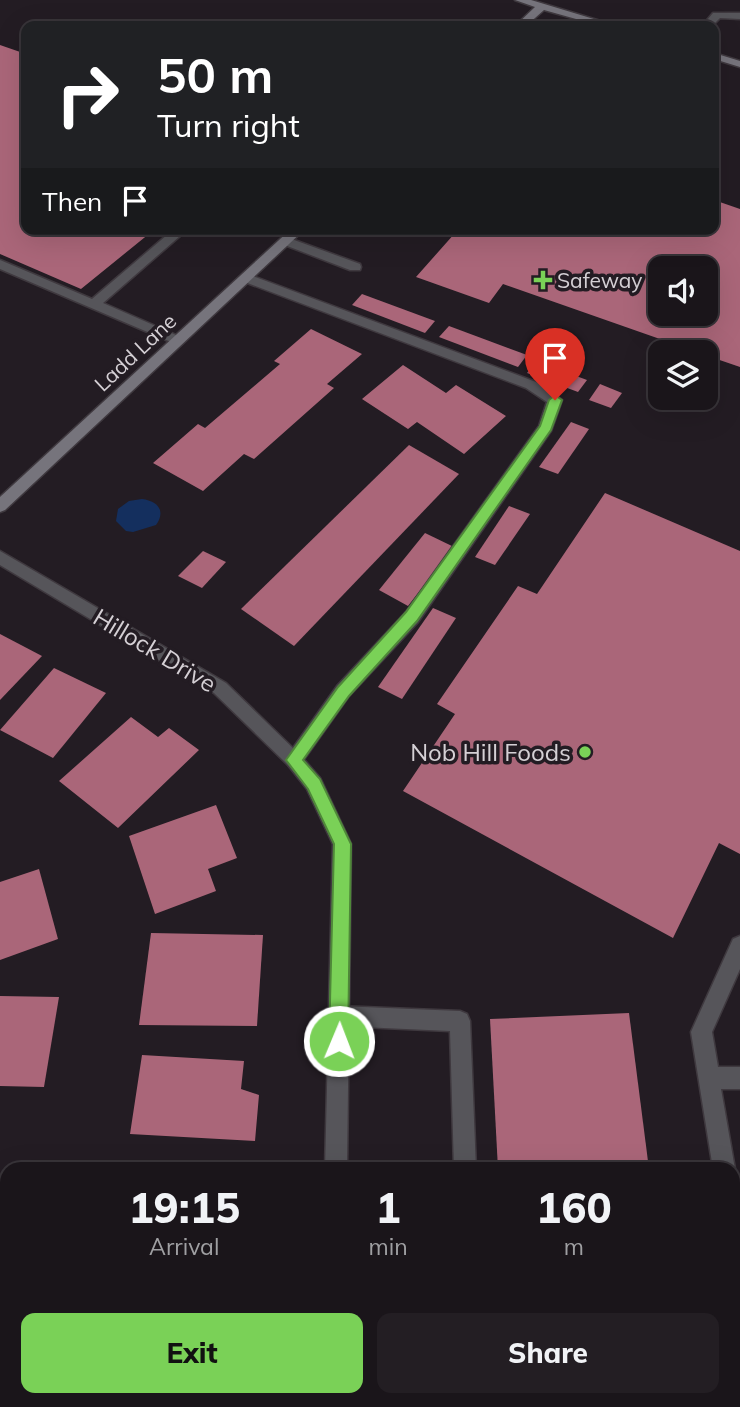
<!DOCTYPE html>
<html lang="en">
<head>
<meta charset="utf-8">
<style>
	:root { --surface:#1a151a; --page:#231e23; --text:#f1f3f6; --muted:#9f9fa2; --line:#383439; --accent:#7ad157 }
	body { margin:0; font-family:Mulish,sans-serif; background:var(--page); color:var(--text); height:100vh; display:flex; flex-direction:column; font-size:26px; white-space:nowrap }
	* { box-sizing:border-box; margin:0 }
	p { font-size:23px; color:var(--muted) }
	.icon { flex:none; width:38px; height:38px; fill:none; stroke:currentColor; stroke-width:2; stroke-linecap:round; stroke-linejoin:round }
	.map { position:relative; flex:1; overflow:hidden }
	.panel { position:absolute; left:0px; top:1162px; width:740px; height:245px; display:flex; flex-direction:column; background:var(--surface); border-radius:21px 21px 0 0; box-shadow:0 7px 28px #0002,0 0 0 2px var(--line) }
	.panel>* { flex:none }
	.hud { position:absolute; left:21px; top:21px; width:698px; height:214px; border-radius:14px; box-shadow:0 7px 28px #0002,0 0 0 2px var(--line); background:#202124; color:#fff; overflow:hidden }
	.fabs { position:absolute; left:648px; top:256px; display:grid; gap:14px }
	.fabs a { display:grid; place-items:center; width:70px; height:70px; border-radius:14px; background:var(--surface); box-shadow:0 7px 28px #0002,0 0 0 2px var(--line); font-size:35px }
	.pin { position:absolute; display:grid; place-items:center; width:60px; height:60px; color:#fff; margin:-72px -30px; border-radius:50% 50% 50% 0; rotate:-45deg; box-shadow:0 0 7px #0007 }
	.pin .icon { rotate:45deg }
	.me { position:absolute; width:77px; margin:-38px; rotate:1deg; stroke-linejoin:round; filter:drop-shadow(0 0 5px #0008) }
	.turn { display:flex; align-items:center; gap:24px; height:147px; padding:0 21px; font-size:32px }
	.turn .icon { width:91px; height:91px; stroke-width:2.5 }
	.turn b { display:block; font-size:49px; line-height:60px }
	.then { display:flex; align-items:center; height:66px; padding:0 21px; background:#0003; gap:14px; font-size:26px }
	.eta { display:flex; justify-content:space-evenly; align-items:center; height:119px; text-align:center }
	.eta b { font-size:42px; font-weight:800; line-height:49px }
	.button { display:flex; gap:14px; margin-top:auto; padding:14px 21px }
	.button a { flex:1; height:80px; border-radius:14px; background:var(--accent); color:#111; font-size:28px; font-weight:800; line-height:80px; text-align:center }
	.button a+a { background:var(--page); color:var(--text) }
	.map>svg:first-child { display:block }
	.water { fill:#142f5e }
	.building { fill:#aa6679; fill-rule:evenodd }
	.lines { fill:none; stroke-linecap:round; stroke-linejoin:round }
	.lane-casing { stroke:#3f393f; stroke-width:3 }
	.street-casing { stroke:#3f393f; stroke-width:3 }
	.secondary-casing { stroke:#3f393f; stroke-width:3 }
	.lane { fill:#56555a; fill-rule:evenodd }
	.street { fill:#56555a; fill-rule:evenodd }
	.secondary { fill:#76747c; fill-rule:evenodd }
	.route { fill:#7ad157; stroke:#4f8839; stroke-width:2 }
	.poi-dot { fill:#7ad157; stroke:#231c23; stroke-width:2.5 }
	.labels { text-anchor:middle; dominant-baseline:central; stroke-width:7; stroke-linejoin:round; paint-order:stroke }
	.far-poi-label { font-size:21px; fill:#d5d0d5; stroke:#231c23; text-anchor:start }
	.far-street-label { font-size:21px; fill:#d5d0d5; stroke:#231c23 }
	.street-label { font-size:24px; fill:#d5d0d5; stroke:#231c23 }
	.poi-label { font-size:24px; fill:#d5d0d5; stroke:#231c23; text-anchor:end }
</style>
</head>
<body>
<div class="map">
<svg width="740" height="1407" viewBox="0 0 740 1407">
	<rect width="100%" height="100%" fill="#231c23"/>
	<path class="water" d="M142,499C158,501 166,511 156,525L133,532L126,531L116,521L118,509L129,501Z"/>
	<g class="building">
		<path d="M0,45L26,54V229H155L81,289L0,254Z"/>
		<path d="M714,200L740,209V367L705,355V352H697L503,284L489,303L416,277L455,233L446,229H714ZM660,268H705V313H660Z"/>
		<path d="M362,294L435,321L425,333L352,305Z"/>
		<path d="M449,326L527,355L518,367L439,337Z"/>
		<path d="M311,329L362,354L327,384L334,388L254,459L244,454L203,491L153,463L198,424L205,428L280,364L274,361Z"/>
		<path d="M536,361L587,380L578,392L527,373Z"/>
		<path d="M403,365L446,393L456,385L506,416L464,454L417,422L408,429L362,399Z"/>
		<path d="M600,384L622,393L611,408L589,400Z"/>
		<path d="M571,422L589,429L558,474L539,467Z"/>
		<path d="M409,445L459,474L294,646L241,609Z"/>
		<path d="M605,493L740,551V854L719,843L673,938L403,791L455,714L437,704L518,586L537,594Z"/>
		<path d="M509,506L530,514L495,565L475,557Z"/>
		<path d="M425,533L454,547L408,606L379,590Z"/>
		<path d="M203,551L226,562L202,588L178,576Z"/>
		<path d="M433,608L456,618L402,699L378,687Z"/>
		<path d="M0,634L42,656L0,700Z"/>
		<path d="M54,668L106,693L53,758L0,730Z"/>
		<path d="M131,717L158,737L169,728L199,750L118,828L59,781Z"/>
		<path d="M216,805L237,858L208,869L216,891L155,914L129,836Z"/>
		<path d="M39,869L58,939L0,960V882Z"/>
		<path d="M151,933L263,935L257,1026L139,1025Z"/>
		<path d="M0,996L59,997L44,1087L0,1086Z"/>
		<path d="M629,1013L649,1169H498L490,1019Z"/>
		<path d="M142,1055L244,1061L241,1089L259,1095L255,1141L130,1134Z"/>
		<path d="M0,1190L7,1195V1332L0,1342Z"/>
		<path d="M83,1400H234L233,1407H82Z"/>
		<path d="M461,1400H680L681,1407H461Z"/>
	</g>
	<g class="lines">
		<defs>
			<g id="lane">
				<path d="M713,13H740V19L720,18L712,26H702Z"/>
				<path d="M174,229H188L103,303L183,338L185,341L178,345L0,269V260L92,299Z"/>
				<path d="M286,237L360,264L361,267L360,270H350L282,244L280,241Z"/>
				<path d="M247,274L536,382L562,400L551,431L418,622L349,696L300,765L294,768L288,765L285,760L288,755L337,686L406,612L539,426L547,402L526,388L242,281V275Z"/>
				<path d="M740,936V969L712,1032L718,1067H740V1089H721L735,1169L733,1174V1169H713L691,1032L733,939Z"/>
				<path d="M339,1006L460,1011L467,1014L470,1021L476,1169H454L450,1031L339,1026L332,1023L329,1016L332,1009Z"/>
				<path d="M733,1220L740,1222V1286L733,1283Z"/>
			</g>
			<g id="street">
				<path d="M0,551L226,683L300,755L320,778L351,844L347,1169H325L333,844L307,789L288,765L214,693L0,565Z"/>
				<rect x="319" y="1400" width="24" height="7"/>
			</g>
			<g id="secondary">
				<path d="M515,0H531L617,26H601L544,10L526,26H515L535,7Z"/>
				<path d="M714,53L740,61V67L714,59Z"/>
				<path d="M291,229H305L5,510L0,512V497Z"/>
			</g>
		</defs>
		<use href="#lane" class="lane-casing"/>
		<use href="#street" class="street-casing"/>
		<use href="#secondary" class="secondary-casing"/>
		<use href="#lane" class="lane"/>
		<use href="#street" class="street"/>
		<use href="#secondary" class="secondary"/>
	</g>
	<path class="route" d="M555,395L562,400L551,430L417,621L349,696L303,760L320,779L351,844L348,1041L345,1048L339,1051L332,1048L329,1041L334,844L308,789L286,760L338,687L406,612L540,426L549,400Z"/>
	<g class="poi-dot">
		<path d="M539.5 269.5h7v7h7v7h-7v7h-7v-7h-7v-7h7z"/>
		<circle cx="585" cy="752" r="7"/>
	</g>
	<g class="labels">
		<g class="far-poi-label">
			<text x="557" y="280">Safeway</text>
		</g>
		<g class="far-street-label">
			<text transform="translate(135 352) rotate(-43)">Ladd Lane</text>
		</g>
		<g class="street-label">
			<text transform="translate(155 650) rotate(31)">Hillock Drive</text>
		</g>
		<g class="poi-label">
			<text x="571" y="752">Nob Hill Foods</text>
		</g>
	</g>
</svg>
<div class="fabs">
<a><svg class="icon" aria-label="sound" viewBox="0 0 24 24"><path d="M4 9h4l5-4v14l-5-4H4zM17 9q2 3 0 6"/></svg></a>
<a><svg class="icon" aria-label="layers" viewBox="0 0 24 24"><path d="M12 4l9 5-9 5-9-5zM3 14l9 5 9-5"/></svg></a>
</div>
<div class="pin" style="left:555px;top:400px;background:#d93025"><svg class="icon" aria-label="arrive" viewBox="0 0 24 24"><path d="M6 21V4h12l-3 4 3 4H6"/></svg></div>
<svg class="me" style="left:339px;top:1041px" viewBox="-20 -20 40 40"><circle r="17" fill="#7ad157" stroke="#fff" stroke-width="3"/><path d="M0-11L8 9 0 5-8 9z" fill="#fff"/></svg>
<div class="hud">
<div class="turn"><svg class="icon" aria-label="right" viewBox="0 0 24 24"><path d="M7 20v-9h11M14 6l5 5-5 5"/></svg><div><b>50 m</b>Turn right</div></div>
<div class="then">Then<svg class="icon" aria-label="arrive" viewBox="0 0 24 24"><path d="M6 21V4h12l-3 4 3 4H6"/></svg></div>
</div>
<section class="panel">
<div class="eta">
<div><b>19:15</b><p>Arrival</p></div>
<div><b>1</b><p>min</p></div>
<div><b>160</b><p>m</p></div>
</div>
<div class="button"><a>Exit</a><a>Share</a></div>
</section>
</div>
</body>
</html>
